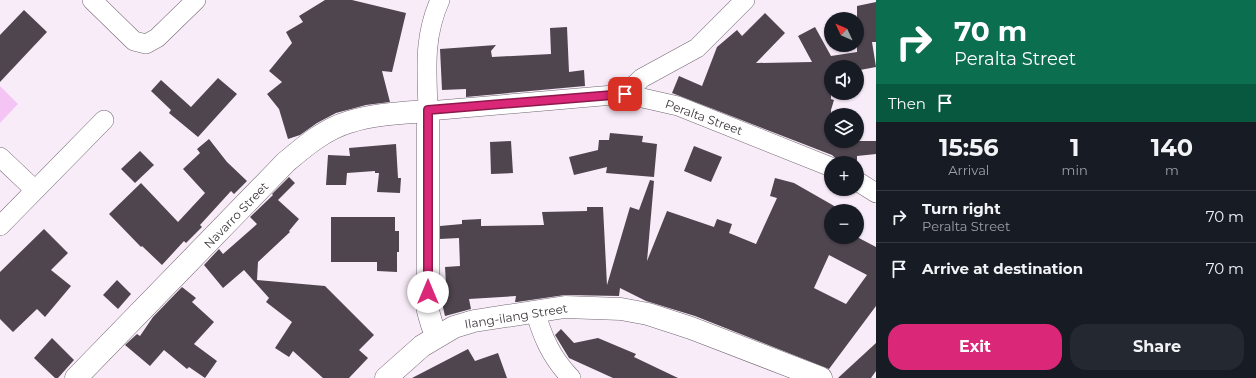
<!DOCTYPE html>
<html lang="en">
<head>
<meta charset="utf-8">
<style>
	:root { --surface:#171b24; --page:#242831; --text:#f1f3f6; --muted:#9ea1a6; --line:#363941; --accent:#db2777 }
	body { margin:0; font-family:Montserrat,sans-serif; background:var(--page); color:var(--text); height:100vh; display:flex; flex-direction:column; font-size:15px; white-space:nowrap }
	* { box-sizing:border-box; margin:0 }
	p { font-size:13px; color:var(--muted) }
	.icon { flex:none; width:22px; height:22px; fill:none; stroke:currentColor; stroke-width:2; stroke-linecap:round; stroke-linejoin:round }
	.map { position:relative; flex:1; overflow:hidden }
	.panel { display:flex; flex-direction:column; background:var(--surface); width:380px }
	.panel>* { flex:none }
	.top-card { background:#0b6e4f; color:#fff; overflow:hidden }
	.needle { width:26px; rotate:314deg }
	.controls { position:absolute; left:824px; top:12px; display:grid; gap:8px }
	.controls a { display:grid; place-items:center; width:40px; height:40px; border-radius:50%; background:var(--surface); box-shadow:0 1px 3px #0004; font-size:20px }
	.pin { position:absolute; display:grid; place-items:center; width:34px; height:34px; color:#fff; margin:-17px; border-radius:8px; box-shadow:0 2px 6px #0006 }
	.me { position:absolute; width:44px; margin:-22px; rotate:0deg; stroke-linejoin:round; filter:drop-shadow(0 0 3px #0008) }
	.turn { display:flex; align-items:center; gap:14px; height:84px; padding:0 12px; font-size:18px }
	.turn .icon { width:52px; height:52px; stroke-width:2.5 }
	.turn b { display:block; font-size:28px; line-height:34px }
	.then { display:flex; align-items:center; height:38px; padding:0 12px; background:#0003; gap:8px; font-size:15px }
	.eta { display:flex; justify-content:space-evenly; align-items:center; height:68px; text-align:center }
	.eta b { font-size:24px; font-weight:700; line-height:28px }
	.button { display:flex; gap:8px; margin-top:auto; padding:8px 12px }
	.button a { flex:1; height:46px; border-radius:16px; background:var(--accent); color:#fff; font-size:16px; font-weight:700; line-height:46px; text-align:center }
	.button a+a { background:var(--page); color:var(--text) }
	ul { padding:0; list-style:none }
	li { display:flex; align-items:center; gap:12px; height:52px; padding:0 12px; border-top:1px solid var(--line) }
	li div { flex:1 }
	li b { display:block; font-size:15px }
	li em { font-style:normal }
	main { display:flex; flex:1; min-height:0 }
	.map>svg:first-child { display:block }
	.green { fill:#f4c5f4 }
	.building { fill:#4f454f; fill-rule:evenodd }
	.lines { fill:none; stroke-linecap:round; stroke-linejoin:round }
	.minor-casing { stroke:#726672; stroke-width:20 }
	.tertiary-casing { stroke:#726672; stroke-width:23 }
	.minor { stroke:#fff; stroke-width:19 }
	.tertiary { stroke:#fff; stroke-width:22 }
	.route-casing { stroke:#8e194d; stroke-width:10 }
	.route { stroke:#db2777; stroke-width:7 }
	.labels { text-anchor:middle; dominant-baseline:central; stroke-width:4; stroke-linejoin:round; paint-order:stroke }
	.street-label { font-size:12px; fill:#3b363b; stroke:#fff }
</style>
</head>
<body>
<main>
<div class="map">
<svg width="876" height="378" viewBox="0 0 876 378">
	<rect width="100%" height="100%" fill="#f9ecf9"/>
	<path class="green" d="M0,86L18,104L0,123Z"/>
	<g class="building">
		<path d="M325,0H352L406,13L392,72L382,71L390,102L366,105L336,113L317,123L300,135L288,139L279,109L267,94L282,82L269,71L292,43L286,32L303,22L299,16Z"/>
		<path d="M876,2V42H872L876,67L860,70L859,67H831V99L834,100L831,110V141H876V154L857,156V161L841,163L832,155L672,93L679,76L702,86L717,47L737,30L742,36L765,13L785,33L756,63L812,62L798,36L815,27L831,56L857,52V6Z"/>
		<path d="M24,10L47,32L0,82V35Z"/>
		<path d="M567,27L569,72L584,70L585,86L466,97V89L442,90L440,49L496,45L491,51L492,57L551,54L550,28Z"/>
		<path d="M218,78L237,94L198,137L169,113L171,110L151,91L161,80L191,107Z"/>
		<path d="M610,133L643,136L642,142L657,144L654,177L606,173L607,167L574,175L569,157L598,150L599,140H609Z"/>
		<path d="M209,139L227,162L247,181L234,194L231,191L200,225L202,227L186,243L184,241L162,265L142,246L141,247L109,214L141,183L178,222L205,193L183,169L200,153L197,149Z"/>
		<path d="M511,141L513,173L491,174L490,142Z"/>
		<path d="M396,144L398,178H401L400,193L377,192L379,173H375V171L347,173L346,185H326L328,155L350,156L349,148Z"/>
		<path d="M694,146L722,157L711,182L684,171Z"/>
		<path d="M140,151L154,165L135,183L121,169Z"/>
		<path d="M289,177L295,183L278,200L299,219L289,231L290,232L258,262L257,280L325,286L374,335L359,350L368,358L349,378H323L293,351L289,357L275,348L292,322L266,302L269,298L244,270L223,288L204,265L219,249L223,254L257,224L250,217L273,195L278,200L272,194Z"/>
		<path d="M775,178L794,183L843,211H831V237H857L876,247V306L829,369L695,316L646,301L620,288L619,296L565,295L517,302H515L516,296L469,299L471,309L445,316L442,303L447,302L445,267L460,266L459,238L440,239V226L462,224V220L481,219V226L544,225L542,212L587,211V207H603L607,285L630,207L639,210L650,180L654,181L647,261L667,211L714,227L717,219L732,224L729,233L756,244L777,198L770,196ZM829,255L867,275L846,304L814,288Z"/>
		<path d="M331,217H395V231H399V252H397V272L377,271V262H331Z"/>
		<path d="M44,229L68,253L51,270L71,286L45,317L37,309L13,332L0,319V272Z"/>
		<path d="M117,280L131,294L118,309L103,295Z"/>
		<path d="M182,287L196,298L192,302L214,322L194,344L217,361L205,378L189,367L187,369L164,350L150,366L125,345L137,334L140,336L153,317Z"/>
		<path d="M561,329L574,343L598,338L636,354L634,357L678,378H613L569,358L555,335Z"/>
		<path d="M52,338L74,360L58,378H55L34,358Z"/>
		<path d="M876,343V371L871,378H838Z"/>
		<path d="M468,349L475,361L498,353L507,378H412Z"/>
	</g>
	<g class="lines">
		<defs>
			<g id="minor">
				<path d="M92,0L134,41L146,44L157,38L196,0"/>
				<path d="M440,0C423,38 427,70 428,111L625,94L678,106L831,167"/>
				<path d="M625,94L642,78L697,48L745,0"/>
				<path d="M0,157L35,190"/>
				<path d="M857,181L876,193"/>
				<path d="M0,226L104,120"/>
				<path d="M535,311C543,338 551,357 571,378"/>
			</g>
			<g id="tertiary">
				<path d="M76,378L286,162C305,146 325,129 349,122C374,114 402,113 428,111V311L432,325L437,336"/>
				<path d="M386,378L422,346L454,327L474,321L565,307L621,309L648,314L691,328L821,378"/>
			</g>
		</defs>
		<use href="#minor" class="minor-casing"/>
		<use href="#tertiary" class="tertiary-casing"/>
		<use href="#minor" class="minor"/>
		<use href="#tertiary" class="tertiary"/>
	</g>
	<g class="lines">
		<defs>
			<path id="route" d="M428,292V110L625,94"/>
		</defs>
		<use href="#route" class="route-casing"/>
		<use href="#route" class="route"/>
	</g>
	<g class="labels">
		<g class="street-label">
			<text transform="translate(704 117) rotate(20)">Peralta Street</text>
			<text transform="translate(236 215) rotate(-46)">Navarro Street</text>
			<text transform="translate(516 316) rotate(-9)">Ilang-ilang Street</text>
		</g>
	</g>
</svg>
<div class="controls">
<a><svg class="needle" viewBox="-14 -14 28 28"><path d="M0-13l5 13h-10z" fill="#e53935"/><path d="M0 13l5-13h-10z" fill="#9ea1a6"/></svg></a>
<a><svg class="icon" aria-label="sound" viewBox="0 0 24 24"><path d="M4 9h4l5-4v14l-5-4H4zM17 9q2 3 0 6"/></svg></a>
<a><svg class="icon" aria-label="layers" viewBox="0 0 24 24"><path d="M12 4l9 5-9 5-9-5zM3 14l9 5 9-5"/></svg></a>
<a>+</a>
<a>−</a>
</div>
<div class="pin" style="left:625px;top:94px;background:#d93025"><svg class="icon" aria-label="arrive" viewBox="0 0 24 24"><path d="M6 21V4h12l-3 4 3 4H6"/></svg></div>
<svg class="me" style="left:428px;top:292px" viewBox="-20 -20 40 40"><circle r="19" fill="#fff"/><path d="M0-13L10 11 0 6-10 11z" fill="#db2777"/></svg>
</div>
<section class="panel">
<div class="top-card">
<div class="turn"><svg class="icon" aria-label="right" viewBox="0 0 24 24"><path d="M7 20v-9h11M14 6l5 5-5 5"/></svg><div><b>70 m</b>Peralta Street</div></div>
<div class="then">Then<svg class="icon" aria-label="arrive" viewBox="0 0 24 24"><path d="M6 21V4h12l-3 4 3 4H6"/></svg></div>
</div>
<div class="eta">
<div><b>15:56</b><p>Arrival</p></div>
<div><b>1</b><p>min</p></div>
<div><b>140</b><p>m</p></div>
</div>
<ul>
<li><svg class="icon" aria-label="right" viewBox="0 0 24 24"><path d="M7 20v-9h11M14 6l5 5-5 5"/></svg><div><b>Turn right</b><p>Peralta Street</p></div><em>70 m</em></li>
<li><svg class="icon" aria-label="arrive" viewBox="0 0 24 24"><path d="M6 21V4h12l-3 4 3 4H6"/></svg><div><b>Arrive at destination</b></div><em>70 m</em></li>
</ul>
<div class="button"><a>Exit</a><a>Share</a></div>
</section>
</main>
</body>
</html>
